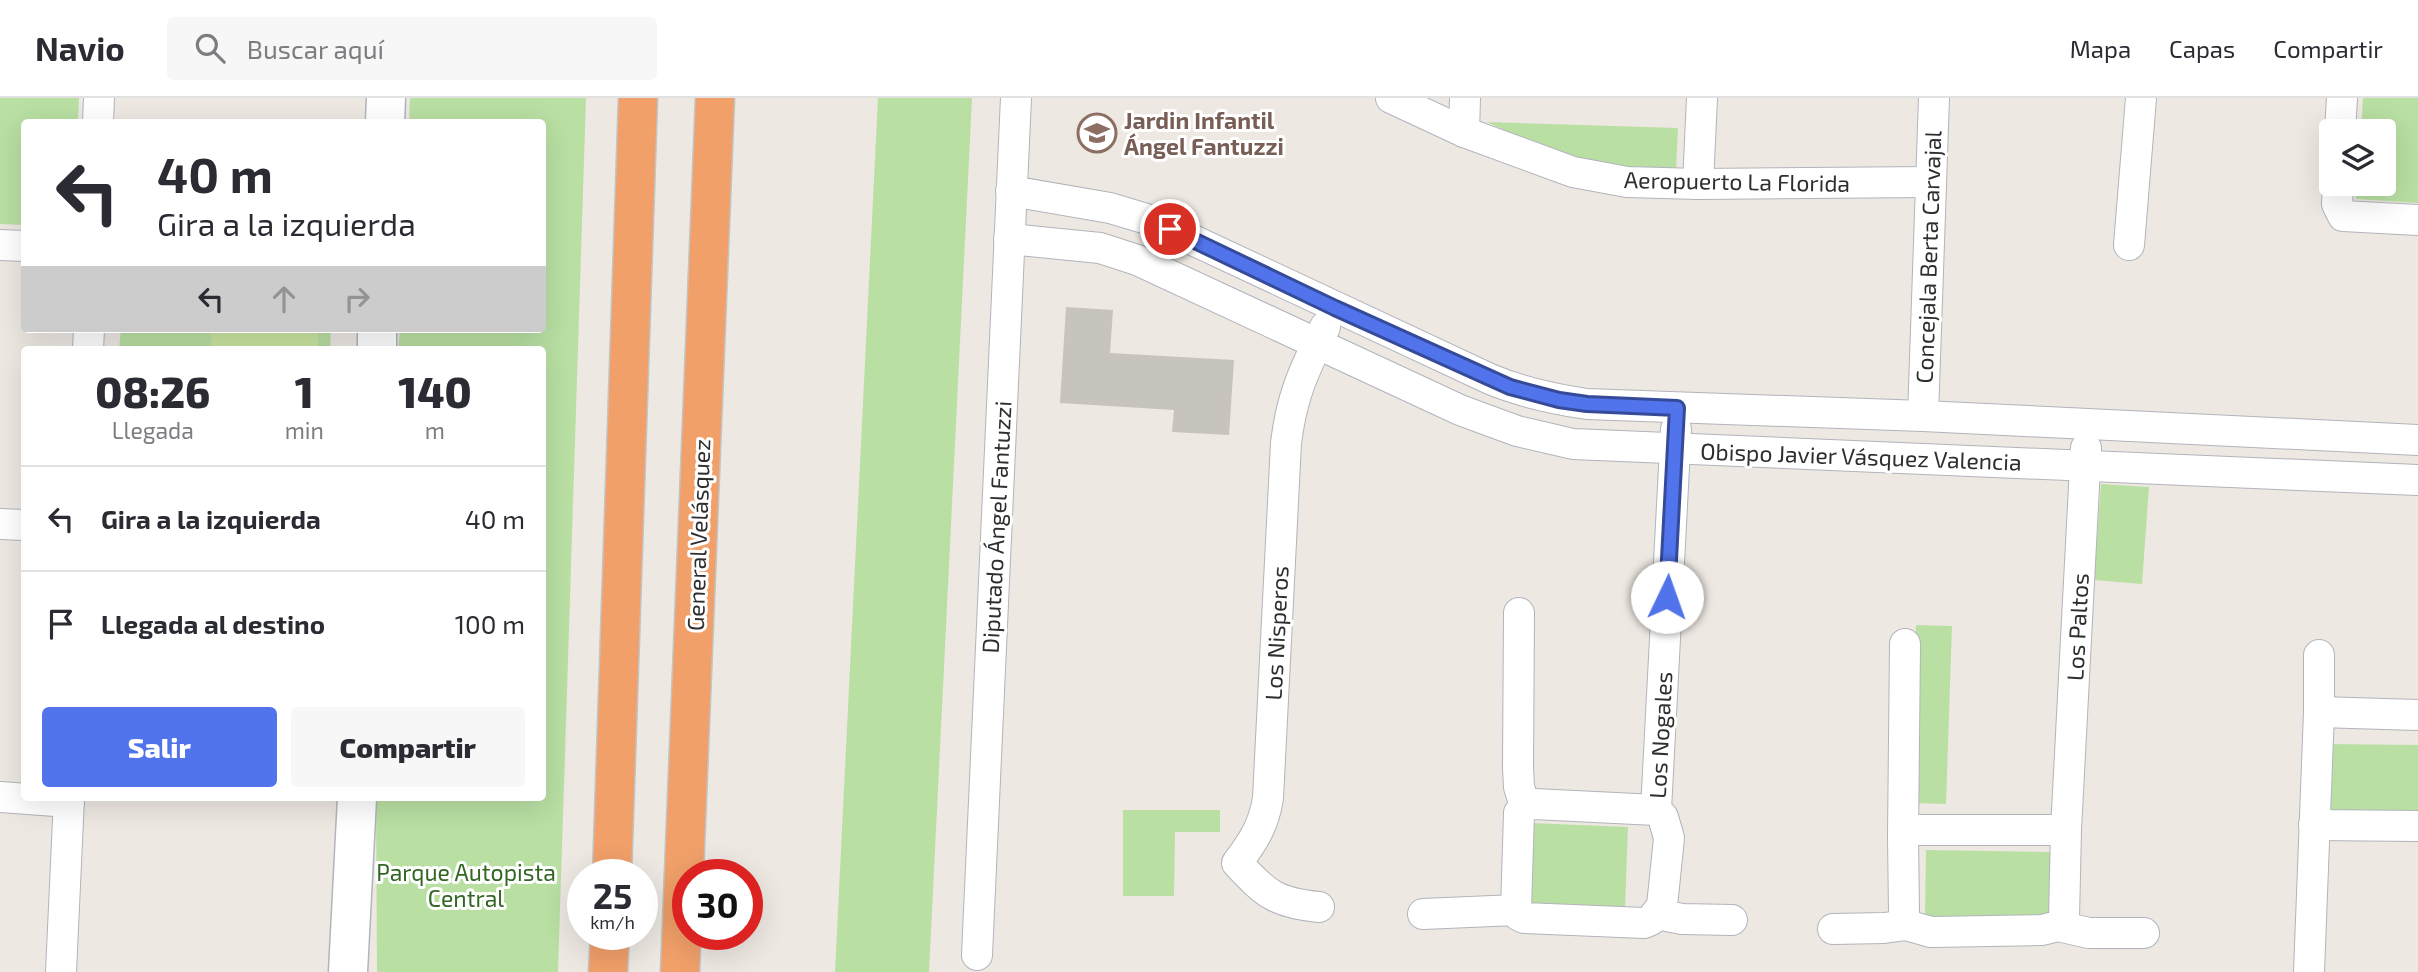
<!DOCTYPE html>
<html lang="es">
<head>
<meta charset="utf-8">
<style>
	:root { --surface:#fff; --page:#f7f7f7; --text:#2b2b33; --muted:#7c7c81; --line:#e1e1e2; --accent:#5173eb }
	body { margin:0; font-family:"Exo 2",sans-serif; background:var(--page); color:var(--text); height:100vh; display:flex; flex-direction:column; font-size:26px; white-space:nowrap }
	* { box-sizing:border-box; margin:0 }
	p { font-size:23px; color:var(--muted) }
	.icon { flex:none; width:38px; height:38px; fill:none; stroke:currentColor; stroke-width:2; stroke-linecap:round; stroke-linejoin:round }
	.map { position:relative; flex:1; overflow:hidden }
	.drawer { position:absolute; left:21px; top:248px; width:525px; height:455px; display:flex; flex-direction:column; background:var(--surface); border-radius:7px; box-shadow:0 7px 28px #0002 }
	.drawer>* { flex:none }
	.guide { position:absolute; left:21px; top:21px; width:525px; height:214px; border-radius:7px; box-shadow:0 7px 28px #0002; background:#fff; color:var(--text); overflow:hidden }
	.buttons { position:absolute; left:2319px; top:21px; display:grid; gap:14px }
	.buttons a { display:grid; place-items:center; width:77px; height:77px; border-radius:7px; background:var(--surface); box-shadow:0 7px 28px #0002; font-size:35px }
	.speed { position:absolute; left:567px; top:761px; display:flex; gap:14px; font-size:35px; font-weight:700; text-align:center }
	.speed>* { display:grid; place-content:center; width:91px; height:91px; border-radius:50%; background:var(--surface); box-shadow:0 7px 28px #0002; line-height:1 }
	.speed small { font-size:18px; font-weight:400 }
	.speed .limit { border:10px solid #d22; background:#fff; color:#111 }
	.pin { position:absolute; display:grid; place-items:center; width:60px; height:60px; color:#fff; margin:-30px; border:4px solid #fff; border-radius:50%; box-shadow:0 2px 7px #0007 }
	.me { position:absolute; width:77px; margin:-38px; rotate:3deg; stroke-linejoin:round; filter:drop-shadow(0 0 5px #0008) }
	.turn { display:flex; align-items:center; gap:24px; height:147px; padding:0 21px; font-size:32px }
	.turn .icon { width:91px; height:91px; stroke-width:2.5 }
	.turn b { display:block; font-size:49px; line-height:60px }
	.lanes { display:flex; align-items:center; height:66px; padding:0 21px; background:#0003; justify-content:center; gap:35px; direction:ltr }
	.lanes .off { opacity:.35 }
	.eta { display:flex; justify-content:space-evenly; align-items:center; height:119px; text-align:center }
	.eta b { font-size:42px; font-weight:800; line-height:49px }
	.button { display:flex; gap:14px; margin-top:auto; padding:14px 21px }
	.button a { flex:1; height:80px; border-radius:7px; background:var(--accent); color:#fff; font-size:28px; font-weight:800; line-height:80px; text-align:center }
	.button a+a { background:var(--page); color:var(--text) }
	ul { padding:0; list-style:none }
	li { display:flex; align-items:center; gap:21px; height:105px; padding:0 21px; border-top:2px solid var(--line) }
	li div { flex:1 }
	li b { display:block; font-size:26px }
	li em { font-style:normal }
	header { display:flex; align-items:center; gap:42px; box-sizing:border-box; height:98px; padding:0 35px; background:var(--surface); border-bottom:2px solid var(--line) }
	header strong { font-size:33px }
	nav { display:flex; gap:38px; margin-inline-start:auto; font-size:24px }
	.search { width:490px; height:63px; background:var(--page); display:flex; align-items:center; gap:18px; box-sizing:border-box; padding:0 24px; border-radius:7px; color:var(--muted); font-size:26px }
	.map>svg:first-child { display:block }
	.green { fill:#b9dfa3 }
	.pitch { fill:#cae5a0 }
	.building { fill:#c7c3bd }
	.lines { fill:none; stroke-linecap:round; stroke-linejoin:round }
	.minor-casing { stroke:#b2b4bc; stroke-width:32 }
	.tertiary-casing { stroke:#b2b4bc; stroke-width:41 }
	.motorway-casing { stroke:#c4c4c4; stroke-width:41 }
	.minor { stroke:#fff; stroke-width:30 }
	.tertiary { stroke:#fff; stroke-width:38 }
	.motorway { stroke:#f1a069; stroke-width:38 }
	.route-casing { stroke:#354b99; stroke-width:18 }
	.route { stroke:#5173eb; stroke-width:12 }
	.labels { text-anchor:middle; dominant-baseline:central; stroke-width:6; stroke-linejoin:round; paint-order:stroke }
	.education-label { font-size:23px; font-weight:bold; fill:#785e54; stroke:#fff; text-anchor:start }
	.street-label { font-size:23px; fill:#2e2e2e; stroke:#fff }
	.park-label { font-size:23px; fill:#326622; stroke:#fff }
</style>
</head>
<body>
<header>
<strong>Navio</strong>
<div class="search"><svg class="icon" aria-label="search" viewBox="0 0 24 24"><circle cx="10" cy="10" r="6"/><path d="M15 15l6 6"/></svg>Buscar aquí</div>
<nav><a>Mapa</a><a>Capas</a><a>Compartir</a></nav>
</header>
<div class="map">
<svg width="2418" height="874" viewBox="0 0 2418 874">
	<rect width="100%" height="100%" fill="#ede8e2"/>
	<g class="green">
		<path d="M0,0H79L78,24H24V127L0,126Z"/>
		<path d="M410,0H586L558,874H377L376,700H542V252H398L400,231H542V24H409Z"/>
		<path d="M878,0H972L929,874H835Z"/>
		<path d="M2363,0H2418V105L2356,101L2357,86H2384V33H2361Z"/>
		<path d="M1487,24L1678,30L1676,72L1584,69Z"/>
		<path d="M121,231H331L330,252H119Z"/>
		<path d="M2101,386L2149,389L2142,486L2094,482Z"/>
		<path d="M1916,527L1952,528L1946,706L1911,705Z"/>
		<path d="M2324,646L2418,647V714H2322Z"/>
		<path d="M1123,712H1220V734H1175L1174,798H1123Z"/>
		<path d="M1530,725L1628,729L1625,810L1527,807Z"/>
		<path d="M1926,752L2053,754L2052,819H1925Z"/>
	</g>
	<rect class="pitch" x="211" y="231" width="107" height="21"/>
	<path class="building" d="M1066,209L1113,212L1110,255L1234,262L1229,337L1172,334L1174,312L1060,305Z"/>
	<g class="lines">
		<defs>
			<g id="minor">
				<path d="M1391,0L1464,34L1573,74L1627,84L1698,86L1931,84"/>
				<path d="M98,24L99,0"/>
				<path d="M2340,33L2342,0"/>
				<path d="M1464,34L1465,0"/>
				<path d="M1698,86L1702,0"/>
				<path d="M2338,86L2337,106L2343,118L2418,122"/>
				<path d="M1011,93L1110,110L1150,122L1490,281C1521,294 1553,301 1587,306L1923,318L2418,342"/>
				<path d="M1009,141L1100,150L1137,162L1460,312L1517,333L1573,346L2418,382"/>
				<path d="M0,147L24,148"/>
				<path d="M2129,147L2141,0"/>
				<path d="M88,252L89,231"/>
				<path d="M1923,318L1934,0"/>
				<path d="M0,426L24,427"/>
				<path d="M1519,515L1518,670L1519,689L1525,708"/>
				<path d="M2319,614L2418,617"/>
				<path d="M0,699L69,704"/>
				<path d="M1656,712L1534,706L1525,708L1519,715L1516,812L1518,817L1524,820L1644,825L1651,822L1662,808L1669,740L1663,719L1656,712L1676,331"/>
				<path d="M2314,727L2418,728"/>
				<path d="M2066,732H1911L1903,738L1904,815L1906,827L1931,834L2042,832L2058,828L2064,821L2066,732L2086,350"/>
				<path d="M1903,738L1905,546"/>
				<path d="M1319,809C1276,805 1266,796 1237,765C1253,744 1264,727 1268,700L1286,345C1292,296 1304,273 1325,229"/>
				<path d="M1423,816L1516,812"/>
				<path d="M1657,816L1682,821L1732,822"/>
				<path d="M2058,828L2089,835H2144"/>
				<path d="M1833,831L1884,830L1906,827"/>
				<path d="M977,857L1016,0"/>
				<path d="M61,874L69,700"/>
				<path d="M2309,874L2319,614V557"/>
			</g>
			<g id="tertiary">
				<path d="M385,24L386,0"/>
				<path d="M377,252V231"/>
				<path d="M348,874L357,700"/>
			</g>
			<g id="motorway">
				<path d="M612,777L638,0"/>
				<path d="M608,874L610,836"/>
				<path d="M680,874L715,0"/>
			</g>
		</defs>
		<use href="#minor" class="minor-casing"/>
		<use href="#tertiary" class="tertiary-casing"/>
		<use href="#motorway" class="motorway-casing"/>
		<use href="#minor" class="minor"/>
		<use href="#tertiary" class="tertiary"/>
		<use href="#motorway" class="motorway"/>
	</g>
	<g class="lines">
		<defs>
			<path id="route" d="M1170,131L1335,210L1510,289L1559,302L1587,306L1677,310L1667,499"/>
		</defs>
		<use href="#route" class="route-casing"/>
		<use href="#route" class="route"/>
	</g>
	<defs>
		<symbol id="school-ring" viewBox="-11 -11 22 22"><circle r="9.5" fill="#fff" stroke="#8d6e63" stroke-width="1.5"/><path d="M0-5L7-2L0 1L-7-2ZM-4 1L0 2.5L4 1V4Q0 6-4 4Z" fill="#8d6e63"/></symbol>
	</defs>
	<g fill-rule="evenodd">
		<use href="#school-ring" x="1075" y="13" width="44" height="44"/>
	</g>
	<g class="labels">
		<g class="education-label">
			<text x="1124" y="22">Jardin Infantil<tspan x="1124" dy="26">Ángel Fantuzzi</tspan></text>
		</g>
		<g class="street-label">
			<text transform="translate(1737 83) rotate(1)">Aeropuerto La Florida</text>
			<text transform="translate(1928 159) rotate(-88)">Concejala Berta Carvajal</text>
			<text transform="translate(1861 358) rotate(2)">Obispo Javier Vásquez Valencia</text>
			<text transform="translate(996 429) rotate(-87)">Diputado Ángel Fantuzzi</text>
			<text transform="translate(698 437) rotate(-88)">General Velásquez</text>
			<text transform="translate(2077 529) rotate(-87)">Los Paltos</text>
			<text transform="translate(1276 535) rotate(-87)">Los Nisperos</text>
			<text transform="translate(1660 637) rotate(-87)">Los Nogales</text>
		</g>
		<g class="park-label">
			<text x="466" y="774">Parque Autopista<tspan x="466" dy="26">Central</tspan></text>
		</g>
	</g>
</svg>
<div class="buttons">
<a><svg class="icon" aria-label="layers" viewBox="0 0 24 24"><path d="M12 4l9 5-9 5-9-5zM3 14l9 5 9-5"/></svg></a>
</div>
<div class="speed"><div>25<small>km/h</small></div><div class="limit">30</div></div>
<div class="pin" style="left:1170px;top:131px;background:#d93025"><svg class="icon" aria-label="arrive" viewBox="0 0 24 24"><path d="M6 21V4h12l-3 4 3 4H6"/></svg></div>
<svg class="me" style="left:1667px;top:499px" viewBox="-20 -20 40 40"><circle r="19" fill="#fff"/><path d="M0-13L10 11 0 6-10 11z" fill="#5173eb"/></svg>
<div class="guide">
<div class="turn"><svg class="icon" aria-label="left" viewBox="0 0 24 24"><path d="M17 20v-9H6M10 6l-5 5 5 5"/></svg><div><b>40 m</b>Gira a la izquierda</div></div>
<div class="lanes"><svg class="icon" aria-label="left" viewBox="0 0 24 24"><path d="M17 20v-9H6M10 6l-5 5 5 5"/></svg><svg class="icon off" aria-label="ahead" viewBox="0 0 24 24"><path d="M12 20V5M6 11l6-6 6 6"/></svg><svg class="icon off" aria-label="right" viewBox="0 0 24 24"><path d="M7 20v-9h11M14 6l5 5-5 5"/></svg></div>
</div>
<section class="drawer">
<div class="eta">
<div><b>08:26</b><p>Llegada</p></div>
<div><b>1</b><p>min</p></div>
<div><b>140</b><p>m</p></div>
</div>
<ul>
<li><svg class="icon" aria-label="left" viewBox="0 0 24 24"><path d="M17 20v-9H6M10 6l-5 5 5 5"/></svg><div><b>Gira a la izquierda</b></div><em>40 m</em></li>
<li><svg class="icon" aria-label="arrive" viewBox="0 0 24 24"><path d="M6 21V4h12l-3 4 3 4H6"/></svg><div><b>Llegada al destino</b></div><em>100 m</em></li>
</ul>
<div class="button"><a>Salir</a><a>Compartir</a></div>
</section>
</div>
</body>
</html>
